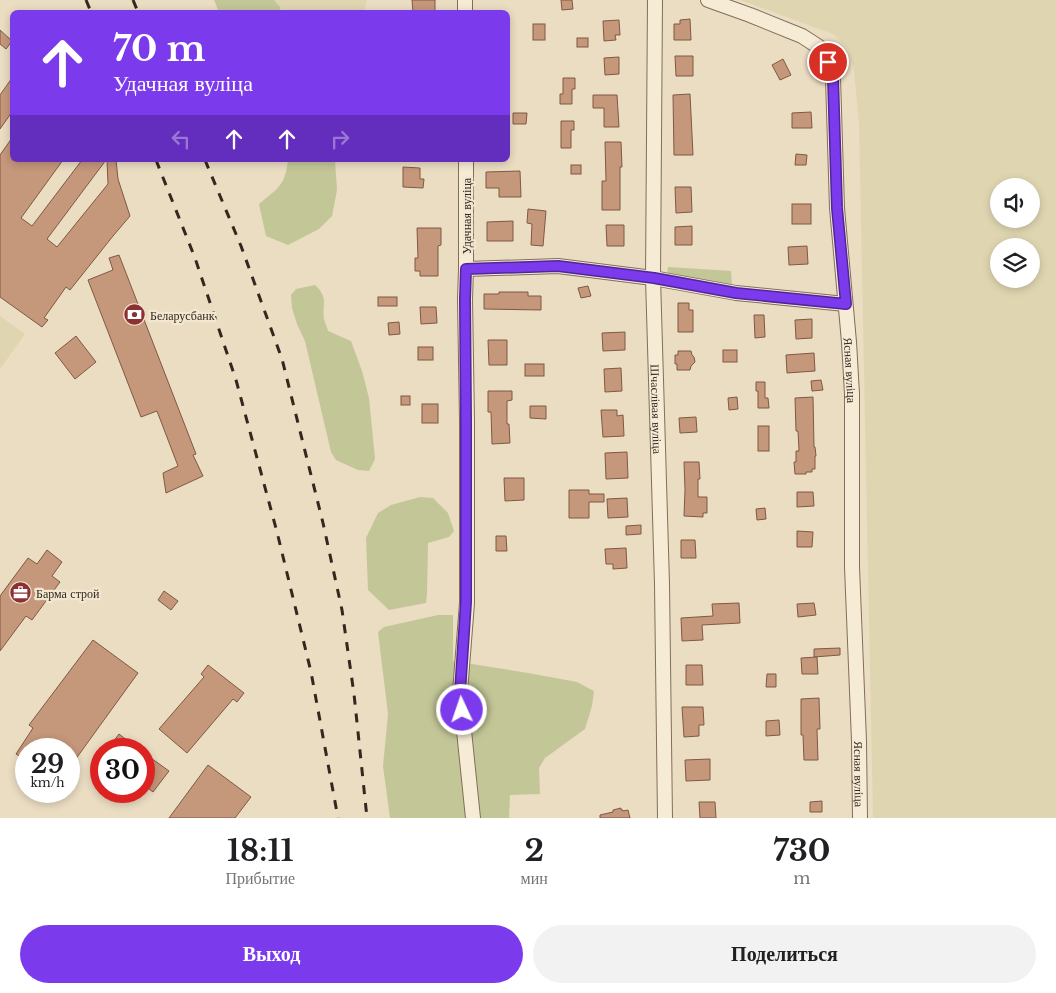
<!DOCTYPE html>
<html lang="ru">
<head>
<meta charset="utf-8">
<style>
	:root { --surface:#fff; --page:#f2f2f2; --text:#202124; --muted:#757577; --accent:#7c3aed }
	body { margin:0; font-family:"Libre Baskerville",serif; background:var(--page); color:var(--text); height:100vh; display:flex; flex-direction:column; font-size:19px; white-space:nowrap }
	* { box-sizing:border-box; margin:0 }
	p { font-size:16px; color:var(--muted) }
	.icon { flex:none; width:28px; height:28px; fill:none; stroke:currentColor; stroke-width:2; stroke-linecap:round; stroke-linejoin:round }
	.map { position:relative; height:818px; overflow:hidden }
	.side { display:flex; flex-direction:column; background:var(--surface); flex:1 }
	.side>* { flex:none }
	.hud { position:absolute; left:10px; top:10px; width:500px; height:152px; border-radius:8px; box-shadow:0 2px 8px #0003; background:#7c3aed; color:#fff; overflow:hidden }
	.tools { position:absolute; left:990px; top:178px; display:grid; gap:10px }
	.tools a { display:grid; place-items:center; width:50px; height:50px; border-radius:50%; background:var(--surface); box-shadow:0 2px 8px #0003; font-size:25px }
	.speed { position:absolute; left:15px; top:738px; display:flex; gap:10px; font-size:25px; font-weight:700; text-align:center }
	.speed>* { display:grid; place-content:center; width:65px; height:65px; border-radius:50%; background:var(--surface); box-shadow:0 2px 8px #0003; line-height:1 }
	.speed small { font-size:12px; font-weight:400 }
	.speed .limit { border:8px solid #d22; background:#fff; color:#111 }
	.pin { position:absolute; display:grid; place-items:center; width:42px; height:42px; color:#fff; margin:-21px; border:2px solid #fff; border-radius:50%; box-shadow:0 1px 5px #0007 }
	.me { position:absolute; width:55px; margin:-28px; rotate:357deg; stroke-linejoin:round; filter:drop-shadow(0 0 4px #0008) }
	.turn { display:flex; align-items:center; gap:18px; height:105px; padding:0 20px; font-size:22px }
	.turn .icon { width:65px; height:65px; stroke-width:2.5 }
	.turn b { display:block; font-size:35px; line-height:42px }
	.lanes { display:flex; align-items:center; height:48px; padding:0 20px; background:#0003; justify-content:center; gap:25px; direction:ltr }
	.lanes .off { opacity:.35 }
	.eta { display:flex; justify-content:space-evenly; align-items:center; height:85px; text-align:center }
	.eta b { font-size:30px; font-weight:700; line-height:35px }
	.cta { display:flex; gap:10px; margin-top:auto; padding:10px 20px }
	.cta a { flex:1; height:58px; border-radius:30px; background:var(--accent); color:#fff; font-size:20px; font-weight:700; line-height:58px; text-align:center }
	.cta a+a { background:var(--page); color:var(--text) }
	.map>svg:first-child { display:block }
	.farmland { fill:#dfd6b1; fill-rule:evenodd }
	.green { fill:#c3c797 }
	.building { fill:#c5977b; stroke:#805943 }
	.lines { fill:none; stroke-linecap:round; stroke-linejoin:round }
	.minor-casing { stroke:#826e5b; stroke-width:16 }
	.minor { stroke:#f6ebd5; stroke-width:14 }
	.rail { stroke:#33281e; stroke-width:3; stroke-dasharray:9 9; stroke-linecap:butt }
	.route-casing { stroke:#51269a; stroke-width:12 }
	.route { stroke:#7c3aed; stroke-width:9 }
	.labels { text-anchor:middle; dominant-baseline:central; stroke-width:4.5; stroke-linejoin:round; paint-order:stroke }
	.street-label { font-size:12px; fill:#33281e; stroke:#f2e7d1 }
	.poi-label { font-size:12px; fill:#33281e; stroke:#f2e7d1; text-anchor:start }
</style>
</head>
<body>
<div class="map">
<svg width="1056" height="818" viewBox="0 0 1056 818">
	<rect width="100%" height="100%" fill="#eaddc2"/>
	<g class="farmland">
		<path d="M274,0H367L364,12H285Z"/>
		<path d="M740,0H1056V818H873L859,123L854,70L848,49L833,34ZM999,186H1031V219H999ZM1031,246V279H999V246Z"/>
		<path d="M0,316L25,334L0,369Z"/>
	</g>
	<g class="green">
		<path d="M214,0H274L280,7L281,12H219Z"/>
		<path d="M288,160H335L337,190L332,216L319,229L288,245L266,236L259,204C278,188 285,186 288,160Z"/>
		<path d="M668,267L731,271L732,286L667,275Z"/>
		<path d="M315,285C329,298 322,304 324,319C325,323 327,327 328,331L351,341L362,371L369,398L375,459L369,471L358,470L336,460L331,452L305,341L297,324L292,308L291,295L296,289Z"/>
		<path d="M420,497L433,498L448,513L454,531L449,537L428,543L427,594L426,603L389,610L368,590L366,538L378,513L391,505Z"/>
		<path d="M438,615H453V661L528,673L577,682L594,691L592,706L585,729L545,758L539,768L540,794L510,795L509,818H390L383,766L388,714L378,632L384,627Z"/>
	</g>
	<g class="building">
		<path d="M412,0H435V12H413Z"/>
		<path d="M561,0H572L573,9L562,10Z"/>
		<path d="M690,19L691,40H674V24H680V20Z"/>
		<path d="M619,20L620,35H615L616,40L604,41L603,21Z"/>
		<rect x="533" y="24" width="12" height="16"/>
		<path d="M0,30L12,41L6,49L0,44Z"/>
		<rect x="577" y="38" width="11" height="9"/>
		<path d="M675,56H693V76H676Z"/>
		<path d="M619,57V74L605,75L604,58Z"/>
		<path d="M783,59L791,75L780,80L772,65Z"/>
		<path d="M12,78V112L0,129V95Z"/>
		<path d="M563,78H575V89H572V104H560V94H563Z"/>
		<path d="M690,94L693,155H674L673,95Z"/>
		<path d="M593,95H617L619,127H604V108H593Z"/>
		<path d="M811,112L812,128H792V113Z"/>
		<path d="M513,113H527L526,124H513Z"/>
		<path d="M561,121H574V130H571V148H561Z"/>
		<path d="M12,138V160H63L21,218L32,226L82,160H106L47,239L57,247L108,184L107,160H116L118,179L130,216L113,236L70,290L66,287L44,318L48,320L42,327L0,297V155Z"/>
		<path d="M605,142H621L622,167H620V210H602V181H606Z"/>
		<path d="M796,154L807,155L806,165H795Z"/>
		<rect x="571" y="165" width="10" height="9"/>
		<path d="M403,167L420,168V179H424L423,188L403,187Z"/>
		<path d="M520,171L521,197H499V188H486V172Z"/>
		<path d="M675,187H691L692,212L676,213Z"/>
		<rect x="792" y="204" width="19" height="20"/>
		<path d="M528,209L546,211L543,246L531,245L532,224L527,223Z"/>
		<path d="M513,221V241H487V222Z"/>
		<path d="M606,225H624V246H607Z"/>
		<path d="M692,226V245H675V227Z"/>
		<path d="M417,228H441V245L438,246V276H420V271H415V258H418Z"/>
		<path d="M807,246L808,264L789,265L788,247Z"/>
		<path d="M119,255L196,454L193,455L203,476L166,493L163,473L178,466L157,411L141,417L88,280L113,270L109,258Z"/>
		<path d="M588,286L591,296L581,298L578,288Z"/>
		<path d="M499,292H528V296H541V310L484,309V294H499Z"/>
		<rect x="378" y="297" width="19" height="9"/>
		<path d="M678,303H689V310H693V332H678Z"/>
		<path d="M420,307H436L437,323L421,324Z"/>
		<path d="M754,315H764L765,337L755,338Z"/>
		<path d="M812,319V338L796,339L795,320Z"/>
		<path d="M399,322L400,334L389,335L388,323Z"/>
		<path d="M625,332V350L603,351L602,333Z"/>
		<path d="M76,336L96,362L75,379L55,353Z"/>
		<path d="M488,340H507V365H489Z"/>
		<rect x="418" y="347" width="15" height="13"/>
		<rect x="723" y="350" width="14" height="12"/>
		<path d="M678,351H691L692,355L694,357L695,362L691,366L690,370H677V364H675V355H678Z"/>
		<path d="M814,353L815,371L787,373L786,355Z"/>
		<rect x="525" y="364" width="19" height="12"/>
		<path d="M621,368L622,391L605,392L604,369Z"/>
		<path d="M821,380L823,390L812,391L811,381Z"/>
		<path d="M756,382H765V398H768L769,408H758V391H756Z"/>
		<path d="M488,391H512V400L507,401V424H509L510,443L492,444L491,412H488Z"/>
		<rect x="401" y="396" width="9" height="9"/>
		<path d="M737,397L738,409L729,410L728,398Z"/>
		<path d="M813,397L814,447H815L816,456H815V469H812V472H806V474H795L794,462H796V451H799L798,431H796L795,398Z"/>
		<rect x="422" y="404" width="16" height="19"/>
		<path d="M530,406H546V419L530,418Z"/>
		<path d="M601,410H617V416L623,415L624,436L603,437Z"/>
		<path d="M696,417L697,432L680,433L679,418Z"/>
		<rect x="758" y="426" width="11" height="25"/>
		<path d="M627,452L628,478L606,479L605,453Z"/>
		<path d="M684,462H699L700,479H698V497H707V513H703V517L684,516L685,490Z"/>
		<path d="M504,478H524V500L505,501Z"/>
		<path d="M569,490H589V494H604V502H589V518H569Z"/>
		<path d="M797,492H813L814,506L797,507Z"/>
		<path d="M627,498L628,517L608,518L607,499Z"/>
		<path d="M765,508L766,519L757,520L756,509Z"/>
		<path d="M641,525V534L626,535V526Z"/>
		<path d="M797,531L813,532L812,547H797Z"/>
		<path d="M496,536H506L507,551H496Z"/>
		<path d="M681,540H695L696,558H681Z"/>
		<path d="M626,548L627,568L613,569V564H606L605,549Z"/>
		<path d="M47,550L62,562L52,576L60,582L32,620L26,616L0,651V596L28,558L37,564Z"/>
		<path d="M164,591L178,601L171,610L158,600Z"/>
		<path d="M739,603L740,623L702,625L703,640L682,641L681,618L713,616L712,604Z"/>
		<path d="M814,603L816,615L798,617L797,604Z"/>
		<path d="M93,640L138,673L75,760L69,755V749H26V760L16,754L33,728L29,725Z"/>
		<path d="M840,648V655L814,657V649Z"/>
		<path d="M817,657L818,674H802L801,658Z"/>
		<path d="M208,665L244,693L237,702L233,699L187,753L159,729L204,677L201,674Z"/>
		<path d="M686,665H702L703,685H686Z"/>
		<path d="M767,674H776V687H766Z"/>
		<path d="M819,698L820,729H817L818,760H804L803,735H801V699Z"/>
		<path d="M682,707H703L704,725H699V736L684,737Z"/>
		<path d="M779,720L780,735L766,736V721Z"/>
		<path d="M119,734L138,749H108Z"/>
		<path d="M144,753L169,771L153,792L144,785Z"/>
		<path d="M710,759V780L686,781L685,760Z"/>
		<path d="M208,765L251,797L235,818H169Z"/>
		<path d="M822,801V812H810V802Z"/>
		<path d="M699,802H715L716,818H700Z"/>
		<path d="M621,808V810H623V811L628,810L630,818H600V815L613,812V810Z"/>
	</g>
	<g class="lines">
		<defs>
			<g id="minor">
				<path d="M465,0V12"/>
				<path id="s1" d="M655,0L653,278L662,584L665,818"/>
				<path id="s2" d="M708,0L750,15L802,36L819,47L828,62L833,78L837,208L849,342L852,394V567L859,741L860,818"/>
				<path d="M466,160V269L465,299L467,421V603L460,692L473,818"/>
				<path d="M466,269L558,266L653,278L736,293L845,304"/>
			</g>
		</defs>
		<use href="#minor" class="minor-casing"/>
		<use href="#minor" class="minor"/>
		<g class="rail">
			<path d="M86,0L91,12"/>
			<path d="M133,0L138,12"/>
			<path d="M156,160L195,258L236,380L277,532L311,672L338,818"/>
			<path d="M205,160L241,246L282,359L323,523L342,610L354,694L367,818"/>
		</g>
	</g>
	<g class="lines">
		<defs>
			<path id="route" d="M462,710L460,692L466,602V421L465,299L466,269L558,266L654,278L736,293L846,304L837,208L833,78L828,62"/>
		</defs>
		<use href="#route" class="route-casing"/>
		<use href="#route" class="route"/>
	</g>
	<defs>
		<symbol id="bank-disc" viewBox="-11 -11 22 22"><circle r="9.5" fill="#8d3034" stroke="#f2e7d1"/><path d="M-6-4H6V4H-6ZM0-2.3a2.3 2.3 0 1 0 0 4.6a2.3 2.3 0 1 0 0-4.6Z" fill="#fff"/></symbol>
		<symbol id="office-disc" viewBox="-11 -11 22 22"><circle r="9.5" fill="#8d3034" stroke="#f2e7d1"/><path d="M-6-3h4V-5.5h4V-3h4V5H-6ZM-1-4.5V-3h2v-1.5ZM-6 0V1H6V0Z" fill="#fff"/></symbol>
	</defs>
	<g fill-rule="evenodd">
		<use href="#bank-disc" x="122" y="302" width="25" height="25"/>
		<use href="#office-disc" x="8" y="580" width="25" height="25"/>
	</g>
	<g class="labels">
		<g class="street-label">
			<text transform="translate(466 216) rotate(-90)">Удачная вуліца</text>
			<text stroke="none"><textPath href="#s2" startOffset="448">Ясная вуліца</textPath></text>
			<text stroke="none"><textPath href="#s1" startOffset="409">Шчаслівая вуліца</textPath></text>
			<text stroke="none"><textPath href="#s2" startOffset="852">Ясная вуліца</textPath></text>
		</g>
		<g class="poi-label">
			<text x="150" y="315">Беларусбанк</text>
			<text x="36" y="593">Барма строй</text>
		</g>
	</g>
</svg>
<div class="tools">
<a><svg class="icon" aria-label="sound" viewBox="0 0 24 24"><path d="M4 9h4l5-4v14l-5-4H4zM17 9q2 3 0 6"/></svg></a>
<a><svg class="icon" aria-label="layers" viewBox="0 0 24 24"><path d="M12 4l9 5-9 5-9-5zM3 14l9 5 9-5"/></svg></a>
</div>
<div class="speed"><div>29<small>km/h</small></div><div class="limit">30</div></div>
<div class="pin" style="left:828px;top:62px;background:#d93025"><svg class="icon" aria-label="arrive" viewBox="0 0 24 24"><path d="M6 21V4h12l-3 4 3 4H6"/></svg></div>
<svg class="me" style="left:462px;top:710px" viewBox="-20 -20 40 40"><circle r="17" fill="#7c3aed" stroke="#fff" stroke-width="3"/><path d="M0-11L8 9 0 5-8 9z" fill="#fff"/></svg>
<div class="hud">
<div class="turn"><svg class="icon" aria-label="ahead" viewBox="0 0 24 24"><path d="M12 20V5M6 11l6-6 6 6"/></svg><div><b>70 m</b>Удачная вуліца</div></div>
<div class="lanes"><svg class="icon off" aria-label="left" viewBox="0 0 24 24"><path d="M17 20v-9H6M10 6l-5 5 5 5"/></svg><svg class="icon" aria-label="ahead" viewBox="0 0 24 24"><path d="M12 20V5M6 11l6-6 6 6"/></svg><svg class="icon" aria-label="ahead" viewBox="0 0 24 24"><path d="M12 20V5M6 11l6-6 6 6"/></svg><svg class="icon off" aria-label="right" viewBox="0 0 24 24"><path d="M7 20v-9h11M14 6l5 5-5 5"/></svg></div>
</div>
</div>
<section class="side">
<div class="eta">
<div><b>18:11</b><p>Прибытие</p></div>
<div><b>2</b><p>мин</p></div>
<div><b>730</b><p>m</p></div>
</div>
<div class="cta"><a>Выход</a><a>Поделиться</a></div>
</section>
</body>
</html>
